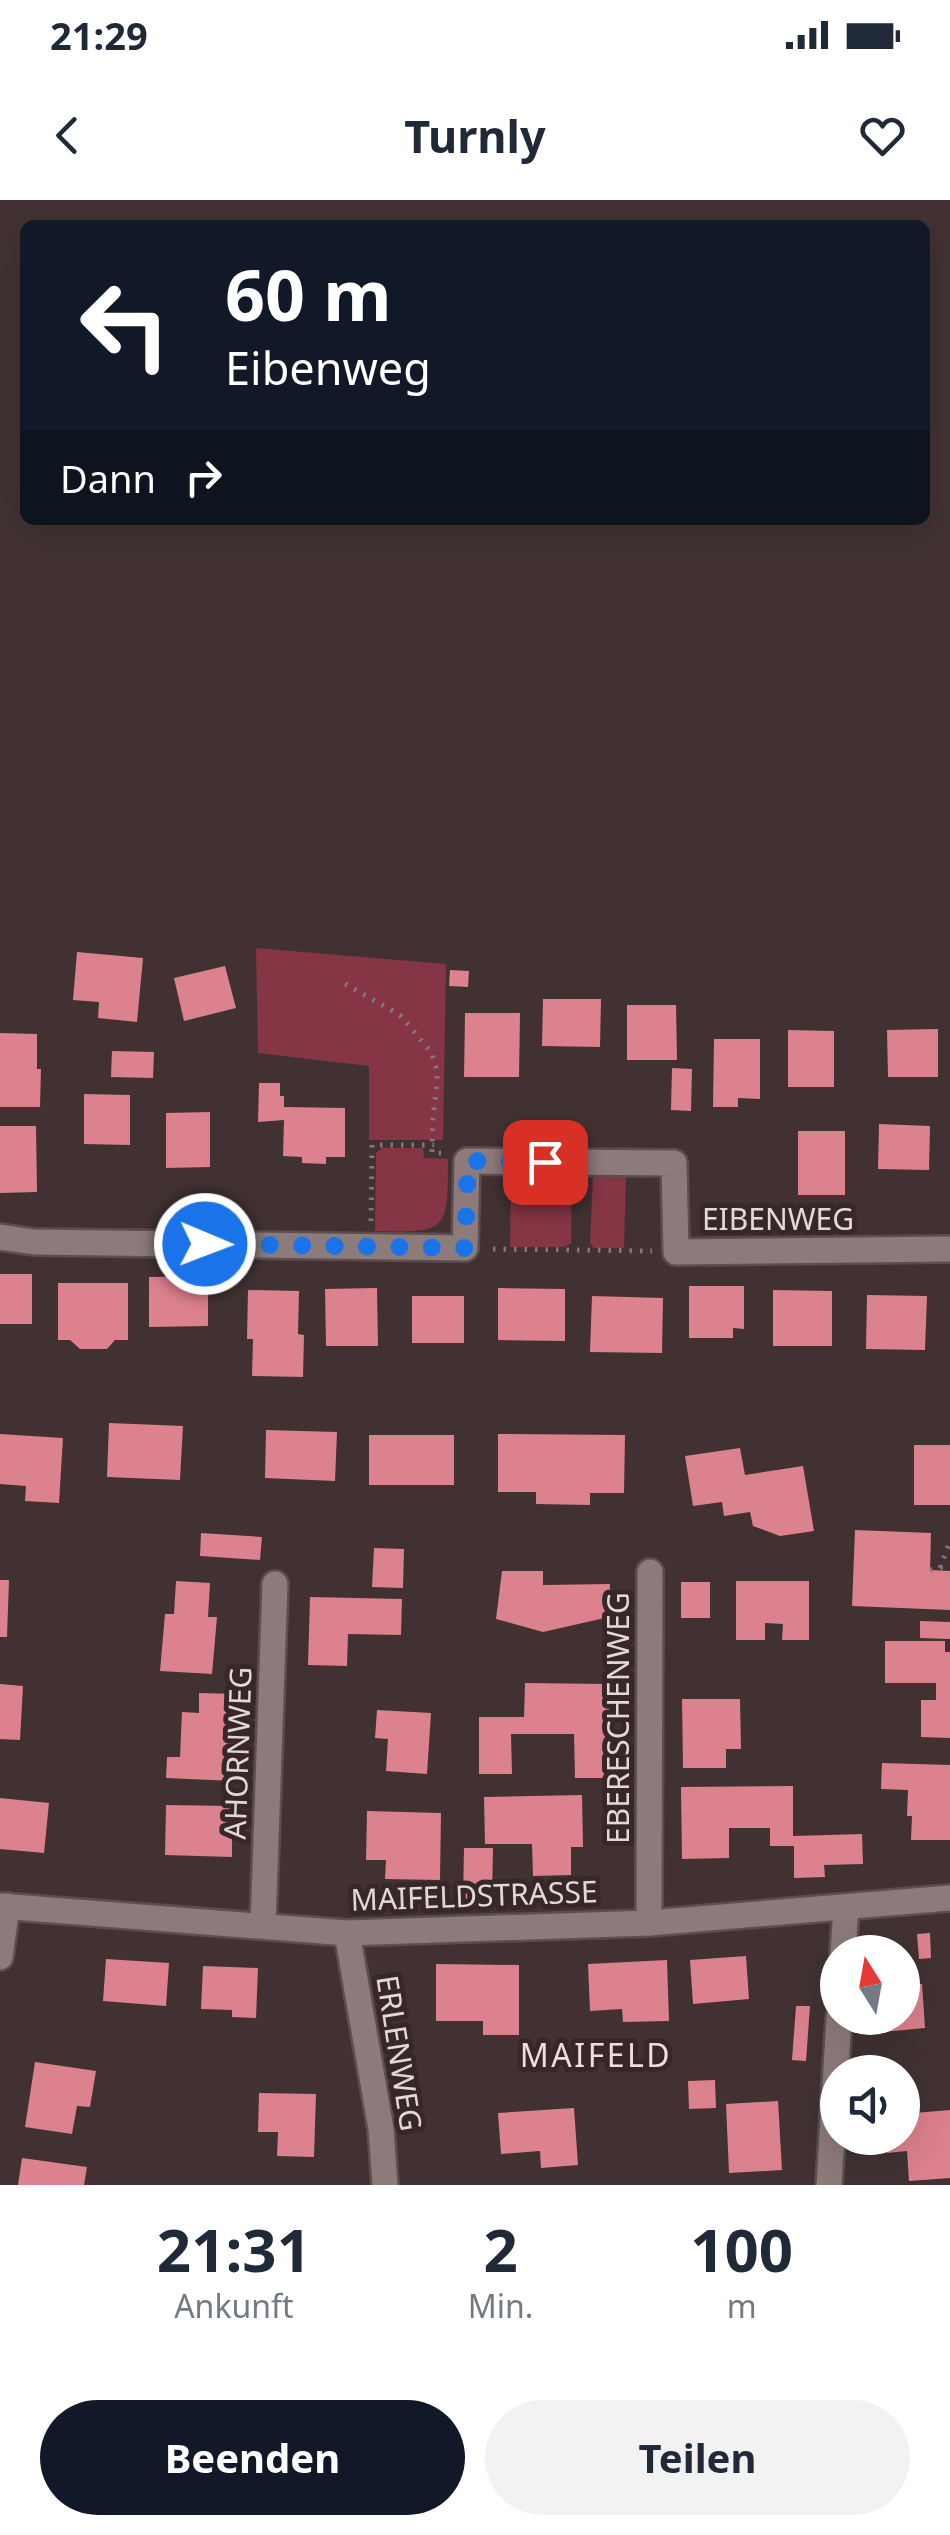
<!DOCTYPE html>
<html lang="de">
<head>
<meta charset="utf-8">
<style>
	:root { --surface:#fff; --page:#f2f2f3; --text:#1f2937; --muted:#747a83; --accent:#111827 }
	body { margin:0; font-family:"Noto Sans",sans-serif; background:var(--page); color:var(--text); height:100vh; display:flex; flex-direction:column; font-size:38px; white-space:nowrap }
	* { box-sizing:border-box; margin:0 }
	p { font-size:32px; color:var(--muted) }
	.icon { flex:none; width:55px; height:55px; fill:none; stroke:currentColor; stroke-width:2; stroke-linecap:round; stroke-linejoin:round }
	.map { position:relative; height:1985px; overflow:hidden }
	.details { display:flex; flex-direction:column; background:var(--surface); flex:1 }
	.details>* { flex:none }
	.hud { position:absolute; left:20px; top:20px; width:910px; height:305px; border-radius:15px; box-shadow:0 10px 40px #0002; background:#111827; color:#fff; overflow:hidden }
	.needle { width:65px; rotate:349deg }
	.tools { position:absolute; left:820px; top:1735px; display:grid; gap:20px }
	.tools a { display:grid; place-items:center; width:100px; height:100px; border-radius:50%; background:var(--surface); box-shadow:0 10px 40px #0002; font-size:50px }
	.pin { position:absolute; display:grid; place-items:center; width:85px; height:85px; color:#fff; margin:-42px; border-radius:20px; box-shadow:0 5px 15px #0006 }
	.me { position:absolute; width:110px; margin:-55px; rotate:91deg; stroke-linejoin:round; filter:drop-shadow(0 0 8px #0008) }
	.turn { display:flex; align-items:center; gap:35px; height:210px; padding:0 40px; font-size:45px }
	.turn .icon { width:130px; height:130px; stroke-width:2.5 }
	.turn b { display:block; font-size:70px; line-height:85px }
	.then { display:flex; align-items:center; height:95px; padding:0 40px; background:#0003; gap:20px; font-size:38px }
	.eta { display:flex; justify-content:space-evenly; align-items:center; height:170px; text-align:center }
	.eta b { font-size:60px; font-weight:700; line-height:70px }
	.button { display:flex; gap:20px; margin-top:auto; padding:20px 40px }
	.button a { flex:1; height:115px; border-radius:60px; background:var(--accent); color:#fff; font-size:40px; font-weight:700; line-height:115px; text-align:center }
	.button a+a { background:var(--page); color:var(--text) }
	.status { display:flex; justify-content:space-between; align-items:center; height:70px; padding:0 50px; background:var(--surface); direction:ltr }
	.status svg { height:28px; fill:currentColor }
	header { display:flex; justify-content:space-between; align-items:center; height:130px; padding:0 40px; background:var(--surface); font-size:45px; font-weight:700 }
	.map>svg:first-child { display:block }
	.green { fill:#853544 }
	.building { fill:#dc818e }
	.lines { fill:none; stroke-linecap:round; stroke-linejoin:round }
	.street-casing { stroke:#5c4e4f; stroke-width:30 }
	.path { stroke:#857778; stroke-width:5; stroke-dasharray:2.5 8; stroke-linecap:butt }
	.street { stroke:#8d7a7b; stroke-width:25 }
	.route { stroke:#1a73e8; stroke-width:18; stroke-dasharray:0 32.4 }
	.labels { text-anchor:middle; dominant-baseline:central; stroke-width:10; stroke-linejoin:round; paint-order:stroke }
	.street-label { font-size:30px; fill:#e3d8d9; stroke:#372729 }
	.neighbourhood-label { font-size:32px; letter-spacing:2.5px; fill:#f1dcde; stroke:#372729 }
</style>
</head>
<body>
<div class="status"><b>21:29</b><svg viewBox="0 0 49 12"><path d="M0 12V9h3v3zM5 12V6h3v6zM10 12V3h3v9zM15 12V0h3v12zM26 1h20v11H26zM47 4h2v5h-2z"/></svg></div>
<header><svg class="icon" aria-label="back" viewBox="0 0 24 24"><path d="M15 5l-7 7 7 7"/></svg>Turnly<svg class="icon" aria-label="heart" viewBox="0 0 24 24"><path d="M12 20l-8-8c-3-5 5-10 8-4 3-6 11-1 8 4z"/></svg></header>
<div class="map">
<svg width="950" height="1985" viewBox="0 0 950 1985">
	<rect width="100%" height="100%" fill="#413133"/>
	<g class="green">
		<path d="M256,748L446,764L443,940H369V866L258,853Z"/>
		<path d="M382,948H423L424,958L448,959C448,1031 448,1033 375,1031L376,953Z"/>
		<path d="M567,970L572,976L571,1043L565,1047H510L511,974L559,975Z"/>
		<path d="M593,973L626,974L624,1048H594L590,1043Z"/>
	</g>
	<g class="building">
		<path d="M77,752L143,758L137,822L98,818L99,802L73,800Z"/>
		<path d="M225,766L236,808L184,821L174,778Z"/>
		<path d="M450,770L469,771L468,787L449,786Z"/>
		<path d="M543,799H601L600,847L542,846Z"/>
		<path d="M627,805H676L677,860H627Z"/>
		<path d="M465,813H520L519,877H464Z"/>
		<path d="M938,829V877H888L887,830Z"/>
		<path d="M788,830L834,831V887H788Z"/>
		<path d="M0,833L37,834V869H41L40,907H0Z"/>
		<path d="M714,839H760V899L738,898V907H713Z"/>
		<path d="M112,851L154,852L153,878L111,877Z"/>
		<path d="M672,868L692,869L691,911L671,910Z"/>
		<path d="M259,883H280V896H284V907L345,908V957H326V964L302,963V957L283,956L284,920L258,922Z"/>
		<path d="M84,894L130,895V945L84,944Z"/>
		<path d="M210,912V967L166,968V913Z"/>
		<path d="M879,924L930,926L929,970L878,969Z"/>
		<path d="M0,926H36L37,992L0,993Z"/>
		<rect x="798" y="931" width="47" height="64"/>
		<rect x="0" y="1074" width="32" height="50"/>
		<path d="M208,1076V1126L149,1127V1077Z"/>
		<path d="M58,1083H128V1140H115L107,1149H80L70,1140H58Z"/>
		<path d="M689,1086H744V1129L733,1128V1138H689Z"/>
		<path d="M377,1088L378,1146H326L325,1089Z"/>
		<path d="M498,1088L565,1089V1141L498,1140Z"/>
		<path d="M248,1090L299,1091L298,1134L304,1135L303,1177L252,1176L253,1139H247Z"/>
		<path d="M773,1090L832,1091V1146H773Z"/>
		<path d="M867,1095L927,1096L925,1150L866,1149Z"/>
		<rect x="412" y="1096" width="52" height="47"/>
		<path d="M592,1096L663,1098L662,1153L590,1152Z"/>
		<path d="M109,1223L183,1226L180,1280L107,1277Z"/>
		<path d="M266,1230L337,1232L335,1281L265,1278Z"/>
		<path d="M0,1234L63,1238L59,1303L25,1301L26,1286L0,1284Z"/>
		<path d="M498,1234L625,1235L624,1293H590V1305L536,1304V1292H498Z"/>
		<rect x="369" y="1235" width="85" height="50"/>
		<rect x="914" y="1245" width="36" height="60"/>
		<path d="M740,1248L745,1275L803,1266L814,1331L780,1336L753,1326L750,1312L724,1316L722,1302L693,1306L685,1256Z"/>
		<path d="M855,1330L931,1333L930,1370L950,1371V1410L852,1406Z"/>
		<path d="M201,1333L262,1337L260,1360L200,1356Z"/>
		<path d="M374,1348L404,1349L403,1388L372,1387Z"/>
		<path d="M502,1371H543V1385L610,1384L609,1417L543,1432L496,1419Z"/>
		<path d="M0,1380H9L7,1437H0Z"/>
		<path d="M176,1381L210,1383L208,1417H217L212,1474L160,1471L165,1414H174Z"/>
		<path d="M736,1381H809V1440H782L783,1424L765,1423V1440H736Z"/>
		<rect x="681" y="1382" width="29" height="36"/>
		<path d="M310,1397L402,1399L401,1435L348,1434L347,1466L308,1465Z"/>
		<path d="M920,1421L950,1422V1439L920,1438Z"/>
		<path d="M885,1441H945V1452H950V1538L921,1537V1500H936V1483H885Z"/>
		<path d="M525,1483L609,1484V1578H575L574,1534H511L512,1574H479V1517H524Z"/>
		<path d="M0,1484L23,1486L20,1540L0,1539Z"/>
		<path d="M199,1493L237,1494L234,1581L166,1578L167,1557H180L182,1512L199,1513Z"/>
		<path d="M682,1499H740L741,1549H726V1568H683Z"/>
		<path d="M377,1510L431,1513L427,1574L386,1571L388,1539L375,1538Z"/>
		<path d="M882,1563L950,1565V1640H911L912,1616H907L908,1590L881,1589Z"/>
		<path d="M793,1586V1636L862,1634L863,1664L824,1665L825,1677L794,1678V1646H770V1628H729V1658L682,1659L681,1587Z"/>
		<path d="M582,1595L583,1647H571V1675L533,1676L532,1644H485L484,1597Z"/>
		<path d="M0,1598L49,1603L44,1653L0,1649Z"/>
		<path d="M166,1605L232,1606V1657L165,1655Z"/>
		<path d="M367,1611L441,1613L440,1680L385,1679L386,1660H366Z"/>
		<path d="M464,1648H493L492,1702H463Z"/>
		<path d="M930,1733L931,1758L919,1759L917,1734Z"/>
		<path d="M746,1756L749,1799L693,1804L690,1760Z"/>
		<path d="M106,1759L169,1763L166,1806L103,1801Z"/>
		<path d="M667,1760L669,1821L623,1822L622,1809L590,1811L588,1764Z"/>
		<path d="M436,1764L519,1765V1835H483V1821H436Z"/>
		<path d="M203,1766L258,1768L256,1818L232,1817V1810L201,1809Z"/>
		<path d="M922,1784L925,1828L872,1833L871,1818H902V1785Z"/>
		<path d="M796,1806H810L806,1861L792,1860Z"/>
		<path d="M35,1862L96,1871L90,1907L77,1906L72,1934L25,1927Z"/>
		<path d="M715,1880L716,1908L689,1909L688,1881Z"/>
		<path d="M259,1893L316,1894L314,1957L277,1956L278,1932H258Z"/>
		<path d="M778,1901L782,1970L729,1973L726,1904Z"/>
		<path d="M574,1908L578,1965L541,1968L540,1951L501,1954L498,1913Z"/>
		<path d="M950,1910V1978L909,1981L907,1951L887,1953L886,1938H902V1914Z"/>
		<path d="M22,1958L87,1967L84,1985H18Z"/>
	</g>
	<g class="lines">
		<defs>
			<g id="street">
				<path d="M0,1037L34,1042L465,1048L467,961L674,963L676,1052L950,1049"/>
				<path d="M0,1706L347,1733L649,1723L950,1698"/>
				<path d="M649,1723L650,1372"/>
				<path d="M263,1725L275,1384"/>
				<path d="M347,1733L381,1929L385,1985"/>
				<path d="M843,1752L846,1707"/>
				<path d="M0,1757L7,1706"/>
				<path d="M829,1985L839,1818"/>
			</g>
		</defs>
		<use href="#street" class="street-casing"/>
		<g class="path">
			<path d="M345,784L400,815L431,852L437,870V884L433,917L432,953H441"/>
			<path d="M371,1021L372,945H434"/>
			<path d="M493,1049L652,1051"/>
			<path d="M940,1368L950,1341"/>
			<path d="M930,1370L946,1366"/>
		</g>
		<use href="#street" class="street"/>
	</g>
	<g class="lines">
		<path class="route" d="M205,1044L465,1048L468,961L545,962"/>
	</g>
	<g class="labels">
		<g class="street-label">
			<text x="778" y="1018">EIBENWEG</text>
			<text transform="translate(617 1518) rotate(-90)">EBERESCHENWEG</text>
			<text transform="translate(237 1553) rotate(-88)">AHORNWEG</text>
			<text transform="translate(474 1695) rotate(-2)">MAIFELDSTRASSE</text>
			<text transform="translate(400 1853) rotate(81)">ERLENWEG</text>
		</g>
		<g class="neighbourhood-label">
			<text x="596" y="1854">MAIFELD</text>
		</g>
	</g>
</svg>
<div class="tools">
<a><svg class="needle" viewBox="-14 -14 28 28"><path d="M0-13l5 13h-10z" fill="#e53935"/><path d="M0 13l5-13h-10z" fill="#747a83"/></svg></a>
<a><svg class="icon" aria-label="sound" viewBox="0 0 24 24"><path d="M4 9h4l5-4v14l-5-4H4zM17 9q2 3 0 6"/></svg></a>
</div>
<div class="pin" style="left:545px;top:962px;background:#d93025"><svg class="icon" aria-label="arrive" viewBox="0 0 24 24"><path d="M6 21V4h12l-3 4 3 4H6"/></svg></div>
<svg class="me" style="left:205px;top:1044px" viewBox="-20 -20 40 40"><circle r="17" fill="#1a73e8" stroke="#fff" stroke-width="3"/><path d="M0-11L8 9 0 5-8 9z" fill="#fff"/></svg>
<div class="hud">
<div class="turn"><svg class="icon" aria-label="left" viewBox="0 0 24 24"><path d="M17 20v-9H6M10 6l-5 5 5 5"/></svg><div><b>60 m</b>Eibenweg</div></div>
<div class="then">Dann<svg class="icon" aria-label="right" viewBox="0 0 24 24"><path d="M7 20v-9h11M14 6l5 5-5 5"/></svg></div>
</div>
</div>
<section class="details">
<div class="eta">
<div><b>21:31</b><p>Ankunft</p></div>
<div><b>2</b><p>Min.</p></div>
<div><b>100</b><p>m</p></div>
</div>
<div class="button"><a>Beenden</a><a>Teilen</a></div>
</section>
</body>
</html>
